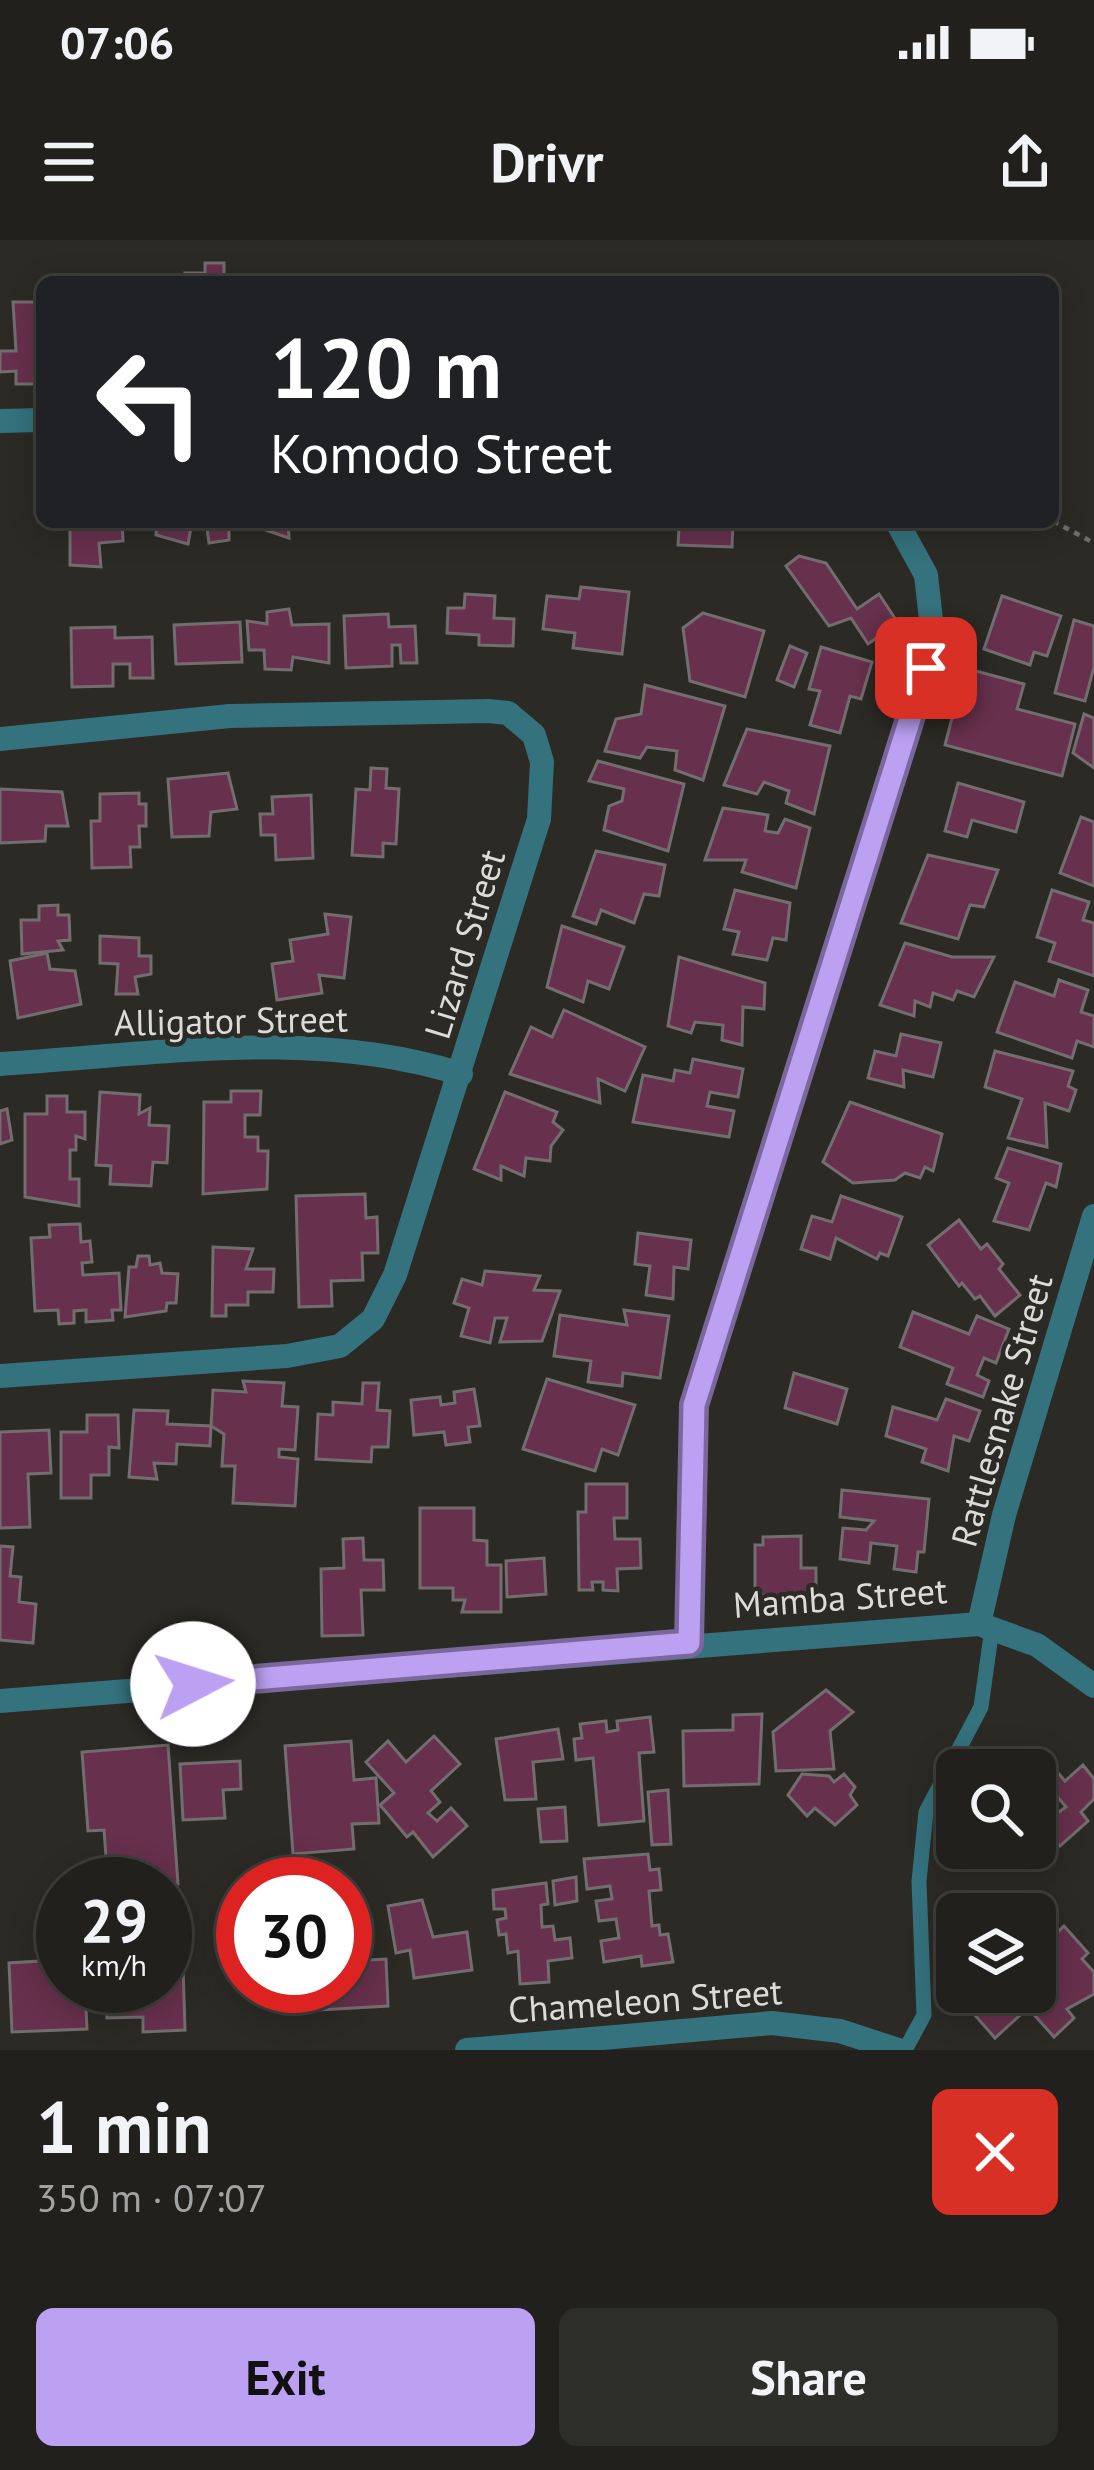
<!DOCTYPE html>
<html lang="en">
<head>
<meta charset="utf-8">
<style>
	:root { --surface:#21201c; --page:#2d2d29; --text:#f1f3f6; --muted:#a2a3a3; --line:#3e3e3b; --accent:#bca0f2 }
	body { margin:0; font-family:"PT Sans",sans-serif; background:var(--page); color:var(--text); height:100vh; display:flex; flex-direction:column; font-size:45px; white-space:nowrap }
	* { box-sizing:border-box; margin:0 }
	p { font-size:39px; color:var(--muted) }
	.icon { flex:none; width:66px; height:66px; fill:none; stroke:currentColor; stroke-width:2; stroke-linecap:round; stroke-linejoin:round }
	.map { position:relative; height:1810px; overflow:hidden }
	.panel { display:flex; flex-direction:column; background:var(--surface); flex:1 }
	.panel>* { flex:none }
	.banner { position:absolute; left:36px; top:36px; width:1023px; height:252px; border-radius:18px; box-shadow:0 6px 30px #0003,0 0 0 3px var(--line); background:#202124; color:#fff; overflow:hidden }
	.fabs { position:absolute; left:936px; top:1509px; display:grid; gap:24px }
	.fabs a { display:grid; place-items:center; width:120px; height:120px; border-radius:18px; background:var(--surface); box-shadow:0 6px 30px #0003,0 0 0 3px var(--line); font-size:60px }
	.speed { position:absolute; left:36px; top:1617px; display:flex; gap:24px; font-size:60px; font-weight:700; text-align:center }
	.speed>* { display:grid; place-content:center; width:156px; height:156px; border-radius:50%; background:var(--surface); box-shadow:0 6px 30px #0003,0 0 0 3px var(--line); line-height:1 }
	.speed small { font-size:30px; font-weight:400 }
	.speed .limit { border:18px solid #d22; background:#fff; color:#111 }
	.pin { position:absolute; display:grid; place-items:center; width:102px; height:102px; color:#fff; margin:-51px; border-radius:24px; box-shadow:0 6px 18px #0006 }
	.me { position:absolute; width:132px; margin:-66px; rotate:85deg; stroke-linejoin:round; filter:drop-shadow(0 0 9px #0008) }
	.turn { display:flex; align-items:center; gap:42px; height:252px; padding:0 36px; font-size:54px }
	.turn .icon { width:156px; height:156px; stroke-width:2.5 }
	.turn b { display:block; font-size:84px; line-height:102px }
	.round { display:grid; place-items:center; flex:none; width:126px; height:126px; border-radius:18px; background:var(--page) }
	.overview { display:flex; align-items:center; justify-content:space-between; height:204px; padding:0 36px }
	h1 { font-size:72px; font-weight:600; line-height:90px }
	.action { display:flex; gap:24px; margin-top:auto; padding:24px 36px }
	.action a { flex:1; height:138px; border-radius:18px; background:var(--accent); color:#111; font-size:48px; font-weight:600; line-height:138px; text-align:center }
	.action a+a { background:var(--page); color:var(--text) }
	.status { display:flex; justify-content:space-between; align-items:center; height:84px; padding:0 60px; background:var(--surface); direction:ltr }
	.status svg { height:33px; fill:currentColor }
	header { display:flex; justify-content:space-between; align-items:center; height:156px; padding:0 36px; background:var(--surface); font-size:54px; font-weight:600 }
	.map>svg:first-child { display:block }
	.building { fill:#67304c; stroke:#736d6f; stroke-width:3 }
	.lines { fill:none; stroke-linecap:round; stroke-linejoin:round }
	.path { stroke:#6f6e6a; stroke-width:4.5; stroke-dasharray:6 6; stroke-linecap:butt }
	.service { stroke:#34727d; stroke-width:15 }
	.minor { stroke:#34727d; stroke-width:24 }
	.route-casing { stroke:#7a689d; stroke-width:30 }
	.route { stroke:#bca0f2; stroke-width:21 }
	.labels { text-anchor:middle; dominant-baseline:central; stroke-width:9; stroke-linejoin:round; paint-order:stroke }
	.street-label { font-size:36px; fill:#dcdbd8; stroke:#2c2a25 }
</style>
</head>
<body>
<div class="status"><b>07:06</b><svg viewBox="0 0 49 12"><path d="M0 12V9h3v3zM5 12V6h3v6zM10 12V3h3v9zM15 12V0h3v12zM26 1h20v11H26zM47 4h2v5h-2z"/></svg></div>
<header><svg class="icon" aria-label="menu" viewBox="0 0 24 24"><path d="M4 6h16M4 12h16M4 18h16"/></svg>Drivr<svg class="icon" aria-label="share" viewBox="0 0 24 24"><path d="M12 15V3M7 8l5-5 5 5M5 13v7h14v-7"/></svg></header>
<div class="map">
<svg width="1094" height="1810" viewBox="0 0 1094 1810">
	<rect width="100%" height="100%" fill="#2c2a25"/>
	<g class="building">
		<path d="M205,23H224V42H185V33H205Z"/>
		<path d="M13,62H42V144H16V131L0,132V111H16Z"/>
		<path d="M70,282H122L123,301L99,303L101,327L70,325Z"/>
		<path d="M157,282H192L188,304L156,295Z"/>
		<path d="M206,282H229V300L209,303Z"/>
		<path d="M251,282H288L289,298L251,285Z"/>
		<path d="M644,282H733L732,307L678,305L679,288L644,287Z"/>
		<path d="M799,316L826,323L857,369L879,354L898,383L868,404L851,378L829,386L786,326Z"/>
		<path d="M581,347L629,352L622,414L573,408L575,393L543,389L547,356L579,359Z"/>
		<path d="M465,354L495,356L494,378L514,379L513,406L479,405V395L447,393L448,368H464Z"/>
		<path d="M1002,356L1061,376L1047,416L1034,412L1030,425L984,409Z"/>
		<path d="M289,369L292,385L329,384V423L293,417L291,430L265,429L264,410H249L247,381L267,384V372Z"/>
		<path d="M703,373L764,391L745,457L690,441L683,388Z"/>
		<path d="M388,374L389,387L415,386L417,423H401L400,405H392V426L346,428L344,376Z"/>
		<path d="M1074,380L1094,386V427L1085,461L1055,453Z"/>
		<path d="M240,382L242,422L176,424L174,385Z"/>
		<path d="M115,387V398L152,397L153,438H130V424H113V446L72,447L71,388Z"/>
		<path d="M790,406L807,413L794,447L777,440Z"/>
		<path d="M821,407L872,422L861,459L850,456L840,493L810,485L820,451L809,449Z"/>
		<path d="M965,428L1024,444L1017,469L1075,484L1062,536L945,505Z"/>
		<path d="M645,445L725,466L703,540L675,530L677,511L647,507L640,518L605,511L616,479L641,474Z"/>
		<path d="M1084,474L1094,478V528L1073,513Z"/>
		<path d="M747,489L830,506L814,574L786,563L789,551L764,542L757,554L724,545Z"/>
		<path d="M598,521L684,544L668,611L604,590L609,566L622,561L624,549L589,541Z"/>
		<path d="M371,528L387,529L386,548L399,549L396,604L383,603V617L352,615L356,549L370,550Z"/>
		<path d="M228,533L237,569L211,572L209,596L172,597L168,539Z"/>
		<path d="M958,543L1024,562L1016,592L972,580L967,597L945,591Z"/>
		<path d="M0,549L62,552L68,586H46L45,601L0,603Z"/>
		<path d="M139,553V564H146V586H139L140,607H130L131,627L92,628L91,581H100V554Z"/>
		<path d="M311,555L313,618L276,620L275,595H261L260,574H273L272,557Z"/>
		<path d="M723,568L768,575L765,591L778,593L785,579L810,588L796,648L742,632L746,620H705Z"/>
		<path d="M1081,577L1094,582V646L1060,633Z"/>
		<path d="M596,611L665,625L659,656L644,654L634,683L601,670L596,684L573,676Z"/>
		<path d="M928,615L998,630L984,667L970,665L958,699L901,683Z"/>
		<path d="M735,650L790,663L786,700L773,698L767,720L733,714L739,692L724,689Z"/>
		<path d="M1052,650L1089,662L1083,680L1094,683V736L1049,721L1055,703L1037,697Z"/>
		<path d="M58,665V675H69L70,700L58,701L63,710L22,714L21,680H39V666Z"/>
		<path d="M325,674L351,677L344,738L319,735L322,753L277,760L272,724L293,721L290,700L328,694Z"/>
		<path d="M562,686L624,707L609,749L588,741L583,762L547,747Z"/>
		<path d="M100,696L139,698V716H151V734L135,737L138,754H116L118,724L100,723Z"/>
		<path d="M905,703L952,717H994L974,757L957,751L953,760L933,753L930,767L915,761L914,776L880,765Z"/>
		<path d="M47,713L50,729L75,731L81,764L18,778L10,721Z"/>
		<path d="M679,717L765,743L764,769L743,767L742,805L722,800L723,785L695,782L691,793L668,786Z"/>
		<path d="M1059,740L1088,750L1081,772L1094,776V807L1077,801L1072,818L997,792L1015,742L1054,756Z"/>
		<path d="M564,770L645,807L625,851L598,839L600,863L510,834L531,787L552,797Z"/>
		<path d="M901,794L941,803L933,837L903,830L904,847L868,838L875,811L896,816Z"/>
		<path d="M995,811L1073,831L1068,846L1076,850L1069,871L1045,863L1047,907L1008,898L1022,859L985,847Z"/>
		<path d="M693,819L743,829L738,857L710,852L707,866L734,871L729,897L633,882L643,835L673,841L675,830L690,833Z"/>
		<path d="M231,851H261L260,875H245V897H258V911H268L267,949L203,954L204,862H231Z"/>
		<path d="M100,852L140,855L139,874L150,868L149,885L169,886L167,923L153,922L151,946L110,944L111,926L96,925Z"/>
		<path d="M505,852L557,872L553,882L563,890L551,906L550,921L526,918L524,936L501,926V940L474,929Z"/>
		<path d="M47,856H67V872H85V899L76,896V910H70V939H79V966L25,957V874H47Z"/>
		<path d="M850,862L942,894L933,931L925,927L920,938L905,933L895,940L853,943L823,922Z"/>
		<path d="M7,869L12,900L0,904V871Z"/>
		<path d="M1008,908L1061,924L1056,947L1046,943L1029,990L994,981L1009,943L996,938Z"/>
		<path d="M365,954L366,978L377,977L378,1013H362L363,1040L331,1041L332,1066L299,1067L296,956Z"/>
		<path d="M841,956L902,977L888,1016L880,1013L877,1019L836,998L830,1019L801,1009L812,976L832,982Z"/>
		<path d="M959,980L981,1009L987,1004L1003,1024L999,1029L1020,1055L995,1076L980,1056L975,1059L962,1043L959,1046L928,1005Z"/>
		<path d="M80,984L81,1002L90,1001L92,1022L82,1023L83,1035L119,1033L121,1070H112L113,1080L86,1082V1070L74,1071V1083L59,1084L58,1070L35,1071L31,998L50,997L49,985Z"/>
		<path d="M638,993L691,1000L688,1029L674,1027L673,1059L646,1055L650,1026L635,1024Z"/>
		<path d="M213,1007L253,1009L246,1029H274L273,1052H248V1065H226V1076H212Z"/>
		<path d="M138,1016H149L150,1025L160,1023L162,1033L178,1034L176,1063H167L166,1071L125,1077L129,1027H136Z"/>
		<path d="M485,1031L540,1036L534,1050L560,1051L542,1101L500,1102L507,1078H495L490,1103L461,1096L469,1068L454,1063L462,1039L482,1045Z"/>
		<path d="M624,1070L669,1076L660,1138L623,1133L622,1146L588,1142L591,1121L554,1116L560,1075L627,1085Z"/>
		<path d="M913,1072L969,1094L977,1076L1009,1089L996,1123L984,1118L977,1135L989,1141L983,1157L947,1144L953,1128L900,1107Z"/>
		<path d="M794,1133L847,1149L837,1184L785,1168Z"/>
		<path d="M547,1139L635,1165L618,1215L602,1209L595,1231L523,1209Z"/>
		<path d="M243,1141L284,1143L282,1166L298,1167L295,1210L279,1209V1217L298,1219L295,1266L233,1263L235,1226H222L224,1194L211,1186L213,1150L246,1152Z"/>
		<path d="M363,1143H379L377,1170L390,1171L388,1207H372L371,1222L316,1219L318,1174L333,1175V1162L362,1164Z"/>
		<path d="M474,1149L480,1186L468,1187L470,1202L446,1205L444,1192L414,1195L411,1160L440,1157L441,1165L455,1163L454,1152Z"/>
		<path d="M946,1159L980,1171L969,1201L954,1196L948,1231L922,1222L926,1209L886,1196L893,1167L937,1180Z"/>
		<path d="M134,1170L168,1171L167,1184L211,1186L210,1206L177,1204L176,1224L154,1223L157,1239L129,1237Z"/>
		<path d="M87,1175H118L119,1208L109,1207V1235H91V1258H61V1192H87Z"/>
		<path d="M49,1190L51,1233L28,1234L30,1287L0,1288V1192Z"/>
		<path d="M586,1244H627V1278H614L615,1299H640L641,1328L617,1329L618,1351L603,1350V1342H592L593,1350H579L578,1272H586Z"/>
		<path d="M842,1250L929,1259L924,1312H918L916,1332L894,1329L897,1306L871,1303L869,1323L840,1319L843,1288L866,1290L874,1281L840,1277Z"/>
		<path d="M420,1268H474V1300L487,1301V1325H501V1372H462L465,1360H453V1348H420Z"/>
		<path d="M801,1296V1328H816V1362L755,1354V1305H763V1297Z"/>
		<path d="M363,1298L364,1320H383L384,1350H361L363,1395L322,1396L321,1329L344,1328L343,1299Z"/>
		<path d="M0,1306L13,1307L10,1336L21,1337L19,1362L36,1364L33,1403L0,1400Z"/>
		<path d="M544,1318L546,1354L507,1357L506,1321Z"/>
		<path d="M826,1450L853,1472L830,1491L834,1529L776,1531L773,1492Z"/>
		<path d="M762,1474L759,1544L684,1546L683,1491L733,1490V1475Z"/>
		<path d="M650,1477L654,1512L639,1513L644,1581L599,1585L593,1518L576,1520L574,1499L582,1498L580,1484L606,1481L607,1492L618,1490L617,1481Z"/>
		<path d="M558,1489L563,1519L533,1522L536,1559L505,1560L496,1499Z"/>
		<path d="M434,1496L460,1524L431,1551L440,1562L428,1573L437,1581L451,1568L467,1586L433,1617L413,1592L407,1597L380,1565L394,1553L366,1522L388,1501L406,1522Z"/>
		<path d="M351,1501L354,1540L376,1538L379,1583L352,1584L354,1609L293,1614L285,1506Z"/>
		<path d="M168,1505L178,1644H108L104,1590L88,1591L82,1512Z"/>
		<path d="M240,1521L241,1549L223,1550L225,1578L183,1580L180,1524Z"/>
		<path d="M1083,1525L1094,1539V1559L1081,1572L1088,1581L1060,1606L1040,1585L1066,1567L1055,1554L1042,1566L1035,1544L1053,1527L1065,1541Z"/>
		<path d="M802,1534L829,1536L834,1542L844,1534L855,1547L850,1555L857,1565L835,1585L815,1568L807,1576L788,1555Z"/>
		<path d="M668,1550L671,1604L652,1605L648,1552Z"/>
		<path d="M565,1567L567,1601L541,1602L538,1569Z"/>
		<path d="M648,1614L650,1630L659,1629L661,1650L649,1651L652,1686L659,1685L660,1695L668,1694L673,1722L642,1726L641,1716L604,1722L601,1701L619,1698L616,1679L599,1681L596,1661L612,1659L610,1646L587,1649L584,1619Z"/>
		<path d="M576,1637L577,1661L555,1665L553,1641Z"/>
		<path d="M546,1643L548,1664L541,1665L542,1687L553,1686L555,1700L570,1698L572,1718L548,1721L549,1742L520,1744L518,1711L508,1713L506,1694L499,1695L497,1680L506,1678L505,1669H494L493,1650Z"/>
		<path d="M181,1660L185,1790L143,1792V1777L107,1778L106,1746H165V1661Z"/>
		<path d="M422,1660L433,1697L467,1692L472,1730L414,1738L410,1710L396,1713L388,1666Z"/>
		<path d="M63,1686V1746H85L87,1789L12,1792L9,1723L39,1721L38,1687Z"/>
		<path d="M1064,1686L1088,1713L1082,1719L1094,1732V1754L1067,1769L1074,1778L1054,1797L1028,1768L995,1798L974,1774L996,1752H1035V1714Z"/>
		<path d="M366,1691L368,1720L386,1719L388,1766L302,1771L301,1746H345V1692Z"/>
	</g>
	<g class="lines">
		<path class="path" d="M1053,281L1094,303"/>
		<path class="service" d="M905,1810L924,1775L919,1641L926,1572L981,1467L992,1388"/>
		<g class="minor">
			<path d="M0,181L42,180"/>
			<path d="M0,499L230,476L488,471L508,473L534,495L542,522L539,579L395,1035L373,1079L340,1106L287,1116L0,1136"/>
			<path d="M0,824C152,815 313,787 461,834"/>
			<path d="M979,1384L1004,1275L1094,976"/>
			<path d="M689,1403L693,1165L933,398L926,335L897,282"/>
			<path d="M0,1461L979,1384L1037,1405L1094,1446"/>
			<path d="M467,1810L772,1783L840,1791L898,1810"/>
		</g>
	</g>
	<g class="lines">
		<defs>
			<path id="route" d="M193,1444L689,1403L694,1165L926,428"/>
		</defs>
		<use href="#route" class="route-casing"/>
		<use href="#route" class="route"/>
	</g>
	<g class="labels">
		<g class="street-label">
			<text transform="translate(464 704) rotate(-73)">Lizard Street</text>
			<text transform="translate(231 780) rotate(-1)">Alligator Street</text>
			<text transform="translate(1001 1170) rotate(-74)">Rattlesnake Street</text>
			<text transform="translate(840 1357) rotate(-4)">Mamba Street</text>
			<text transform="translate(645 1760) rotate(-4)">Chameleon Street</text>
		</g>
	</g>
</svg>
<div class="fabs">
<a><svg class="icon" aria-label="search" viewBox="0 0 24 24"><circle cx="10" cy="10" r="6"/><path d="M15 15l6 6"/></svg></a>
<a><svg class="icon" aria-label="layers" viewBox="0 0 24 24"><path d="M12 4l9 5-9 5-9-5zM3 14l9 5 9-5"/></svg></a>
</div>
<div class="speed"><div>29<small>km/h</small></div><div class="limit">30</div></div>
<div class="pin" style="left:926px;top:428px;background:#d93025"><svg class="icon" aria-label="arrive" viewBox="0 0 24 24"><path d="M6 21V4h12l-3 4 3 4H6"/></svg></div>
<svg class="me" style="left:193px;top:1444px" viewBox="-20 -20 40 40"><circle r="19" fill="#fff"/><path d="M0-13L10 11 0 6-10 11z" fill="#bca0f2"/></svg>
<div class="banner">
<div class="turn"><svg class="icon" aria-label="left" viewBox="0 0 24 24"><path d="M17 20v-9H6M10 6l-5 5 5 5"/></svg><div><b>120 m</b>Komodo Street</div></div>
</div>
</div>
<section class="panel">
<div class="overview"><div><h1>1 min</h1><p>350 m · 07:07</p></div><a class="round" style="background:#d93025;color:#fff"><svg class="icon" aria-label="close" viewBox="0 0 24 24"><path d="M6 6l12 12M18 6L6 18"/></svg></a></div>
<div class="action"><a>Exit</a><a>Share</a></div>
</section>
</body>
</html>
